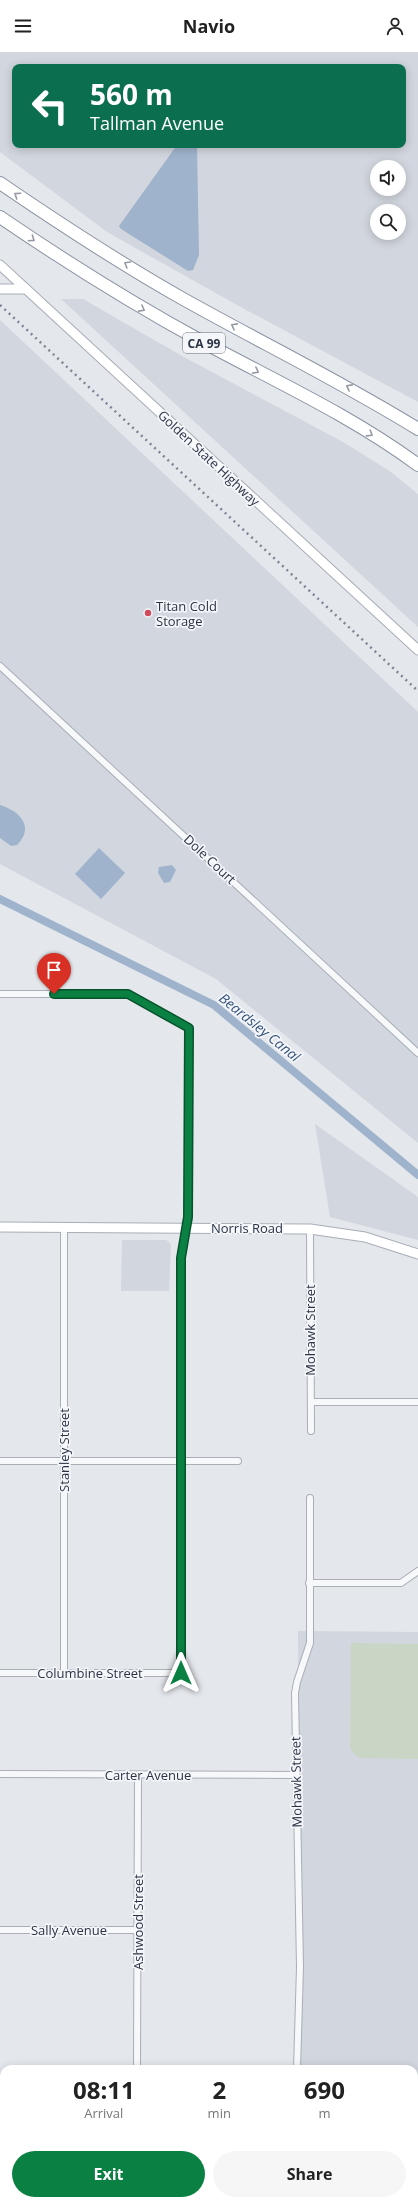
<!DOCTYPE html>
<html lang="en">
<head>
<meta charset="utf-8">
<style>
	:root { --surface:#fff; --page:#f6f6f6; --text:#222; --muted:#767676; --accent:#0b8043 }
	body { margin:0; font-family:"Open Sans",sans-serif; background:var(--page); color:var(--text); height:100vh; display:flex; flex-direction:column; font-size:15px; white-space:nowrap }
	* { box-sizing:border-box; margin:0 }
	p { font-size:13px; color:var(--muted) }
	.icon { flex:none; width:22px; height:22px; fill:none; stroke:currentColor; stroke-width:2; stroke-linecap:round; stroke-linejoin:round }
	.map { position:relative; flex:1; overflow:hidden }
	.drawer { position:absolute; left:0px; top:2013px; width:418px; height:140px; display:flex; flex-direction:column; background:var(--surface); border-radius:12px 12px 0 0; box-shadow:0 2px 10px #0003 }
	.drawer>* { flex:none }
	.hud { position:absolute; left:12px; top:12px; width:394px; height:84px; border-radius:8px; box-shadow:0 2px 10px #0003; background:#0b6e4f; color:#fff; overflow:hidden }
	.tools { position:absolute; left:370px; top:108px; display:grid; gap:8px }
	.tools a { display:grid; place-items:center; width:36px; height:36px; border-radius:50%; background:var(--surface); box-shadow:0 2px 10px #0003; font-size:20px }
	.pin { position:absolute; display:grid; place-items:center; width:34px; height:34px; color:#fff; margin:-41px -17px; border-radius:50% 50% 50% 0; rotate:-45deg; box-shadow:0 0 4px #0007 }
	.pin .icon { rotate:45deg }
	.me { position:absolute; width:44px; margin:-22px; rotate:0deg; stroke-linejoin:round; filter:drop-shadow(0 0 3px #0008) }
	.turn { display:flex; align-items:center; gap:14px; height:84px; padding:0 12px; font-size:18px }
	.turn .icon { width:52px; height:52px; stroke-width:2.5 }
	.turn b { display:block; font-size:28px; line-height:34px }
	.eta { display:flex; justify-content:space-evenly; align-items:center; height:68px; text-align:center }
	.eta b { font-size:24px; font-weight:700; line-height:28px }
	.cta { display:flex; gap:8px; margin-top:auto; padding:8px 12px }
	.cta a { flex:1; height:46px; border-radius:24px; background:var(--accent); color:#fff; font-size:16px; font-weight:700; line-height:46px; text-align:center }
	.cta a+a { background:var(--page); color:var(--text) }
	header { display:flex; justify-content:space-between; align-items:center; height:52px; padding:0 12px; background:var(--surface); font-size:18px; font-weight:700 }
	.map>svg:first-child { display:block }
	.built { fill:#d2d6de; fill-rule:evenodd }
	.green { fill:#c9d6c5 }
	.water { fill:#9fb4cc }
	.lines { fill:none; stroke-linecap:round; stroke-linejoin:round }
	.canal { stroke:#9fb4cc; stroke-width:8 }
	.street-casing { stroke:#a9aeb7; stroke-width:8 }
	.secondary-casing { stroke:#a9aeb7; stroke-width:11 }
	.highway-casing { stroke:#8b94a3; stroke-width:14 }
	.street { stroke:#f7f8fa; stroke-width:6 }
	.secondary { stroke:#fff; stroke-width:9 }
	.highway { stroke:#fff; stroke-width:12 }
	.rail { stroke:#7d8696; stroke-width:2.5; stroke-dasharray:2 4; stroke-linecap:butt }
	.oneway { stroke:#959aa2 }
	.route-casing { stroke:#07532c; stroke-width:10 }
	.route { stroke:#0b8043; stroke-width:7 }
	.poi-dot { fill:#d1495b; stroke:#f4f6f9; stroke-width:1.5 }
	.labels { text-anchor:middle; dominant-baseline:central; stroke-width:3.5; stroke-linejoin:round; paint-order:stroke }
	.shield { fill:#f4f6f9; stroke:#676e7b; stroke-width:1 }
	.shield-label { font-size:12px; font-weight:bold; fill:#2b3445 }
	.street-label { font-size:13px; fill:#2b3445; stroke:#f4f6f9 }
	.poi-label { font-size:13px; fill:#2b3445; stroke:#f4f6f9; text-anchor:start }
	.water-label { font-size:14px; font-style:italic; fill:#34527a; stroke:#f4f6f9 }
</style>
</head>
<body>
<header><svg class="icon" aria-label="menu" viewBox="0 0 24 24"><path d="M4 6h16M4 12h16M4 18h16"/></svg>Navio<svg class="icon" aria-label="person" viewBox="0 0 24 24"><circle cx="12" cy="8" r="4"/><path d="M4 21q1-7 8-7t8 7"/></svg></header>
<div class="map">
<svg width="418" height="2153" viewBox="0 0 418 2153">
	<rect width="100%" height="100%" fill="#e4e7ec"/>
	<g class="built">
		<path d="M0,0H418V350L237,253L107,180L0,100ZM15,15H403V93H15ZM377,115H399V137H377ZM377,159H399V181H377Z"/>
		<path d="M61,247H83L182,304L343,390L391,420L418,442V575Z"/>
		<path d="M0,268L418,660V1091L216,927L0,812Z"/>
		<path d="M315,1072L418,1145V1188L330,1165Z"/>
		<path d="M122,1188H166L169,1190L171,1193L169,1239H121Z"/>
		<path d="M298,1579L418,1580V2096H414V2017H301Z"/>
	</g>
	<path class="green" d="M351,1591L418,1592V1707L363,1706C355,1705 353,1701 350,1695Z"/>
	<g class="water">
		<path d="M177,93H197L199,203L193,218L188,219L121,177L119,174Z"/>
		<path d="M0,753C20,759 35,775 17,793L11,794L0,786Z"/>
		<path d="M99,796L125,821L101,847L75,822Z"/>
		<path d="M172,813L176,818L170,830L164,831L158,821L159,815Z"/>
	</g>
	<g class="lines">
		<path class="canal" d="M0,847L214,953L418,1123"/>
		<defs>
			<g id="street">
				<path d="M0,614L418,1001"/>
				<path d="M0,942H128L189,976V1165L181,1207V1621H0"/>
				<path d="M64,1176V1621"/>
				<path d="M310,1177L311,1379"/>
				<path d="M311,1350H418"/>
				<path d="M0,1409H238"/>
				<path d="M309,1531H401L418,1519"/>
				<path d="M0,1722L296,1723"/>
				<path d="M0,1878H138"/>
				<path d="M137,2017L138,1723"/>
				<path d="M297,2017L300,1915L295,1641L297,1630L310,1591V1446"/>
				<path d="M220,2149V2153"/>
				<path d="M359,2149V2153"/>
			</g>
			<g id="secondary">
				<path d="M0,213L418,598"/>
				<path d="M0,237H26"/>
				<path d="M0,1175L310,1177L365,1185L418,1202"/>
				<path d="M0,2104H4"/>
				<path d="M414,2106H418"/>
				<path d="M0,2123H4"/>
				<path d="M414,2124H418"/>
			</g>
			<g id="highway">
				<path d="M0,131C60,172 121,212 185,248C262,291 342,330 418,377"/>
				<path d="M0,165C66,210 133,252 203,290C275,329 352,364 418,413"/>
			</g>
		</defs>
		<use href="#street" class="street-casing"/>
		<use href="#secondary" class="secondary-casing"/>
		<use href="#highway" class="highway-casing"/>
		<use href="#street" class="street"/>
		<use href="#secondary" class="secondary"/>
		<use href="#highway" class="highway"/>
		<path class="rail" d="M0,253L418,639"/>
	</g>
	<defs><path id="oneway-chevron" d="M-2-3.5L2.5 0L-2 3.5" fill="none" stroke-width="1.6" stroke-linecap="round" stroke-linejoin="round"/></defs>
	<g class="oneway">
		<use href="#oneway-chevron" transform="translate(17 143) rotate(-146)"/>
		<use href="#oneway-chevron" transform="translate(32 187) rotate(34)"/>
		<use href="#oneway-chevron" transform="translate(127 212) rotate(-149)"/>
		<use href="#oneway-chevron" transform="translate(142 257) rotate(29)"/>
		<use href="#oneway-chevron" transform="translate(234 274) rotate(-152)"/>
		<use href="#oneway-chevron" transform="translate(256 319) rotate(28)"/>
		<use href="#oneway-chevron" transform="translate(349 335) rotate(-152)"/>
		<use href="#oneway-chevron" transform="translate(370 382) rotate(32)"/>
	</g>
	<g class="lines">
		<defs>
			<path id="route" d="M54,942H128L189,976L188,1165L181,1206V1621"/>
		</defs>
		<use href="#route" class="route-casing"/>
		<use href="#route" class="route"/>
	</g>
	<circle class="poi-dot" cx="148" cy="561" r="4"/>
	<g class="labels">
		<rect class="shield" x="183" y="281" width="42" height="20" rx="3"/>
		<g class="shield-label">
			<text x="204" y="291">CA 99</text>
		</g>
		<g class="street-label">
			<text transform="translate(209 406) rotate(43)">Golden State Highway</text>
			<text transform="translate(210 807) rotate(43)">Dole Court</text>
			<text x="247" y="1176">Norris Road</text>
			<text transform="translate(310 1278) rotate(-90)">Mohawk Street</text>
			<text transform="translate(64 1398) rotate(-90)">Stanley Street</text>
			<text x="90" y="1621">Columbine Street</text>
			<text x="148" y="1723">Carter Avenue</text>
			<text transform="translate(296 1730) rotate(-91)">Mohawk Street</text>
			<text transform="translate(138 1870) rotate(-90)">Ashwood Street</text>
			<text x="69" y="1878">Sally Avenue</text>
		</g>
		<g class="poi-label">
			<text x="156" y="554">Titan Cold<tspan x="156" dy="15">Storage</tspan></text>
		</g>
		<g class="water-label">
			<text transform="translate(260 975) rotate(39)">Beardsley Canal</text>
		</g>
	</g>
</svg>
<div class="tools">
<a><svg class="icon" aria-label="sound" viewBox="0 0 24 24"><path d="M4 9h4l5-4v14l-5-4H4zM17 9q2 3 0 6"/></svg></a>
<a><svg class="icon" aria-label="search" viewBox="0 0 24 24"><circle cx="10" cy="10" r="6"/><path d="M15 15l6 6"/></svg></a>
</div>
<div class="pin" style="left:54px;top:942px;background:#d93025"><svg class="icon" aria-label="arrive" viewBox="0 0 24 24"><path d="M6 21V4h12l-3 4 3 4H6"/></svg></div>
<svg class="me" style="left:181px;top:1621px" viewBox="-20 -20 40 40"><path d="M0-17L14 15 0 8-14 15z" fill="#0b8043" stroke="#fff" stroke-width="4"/></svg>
<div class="hud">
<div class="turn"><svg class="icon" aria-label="left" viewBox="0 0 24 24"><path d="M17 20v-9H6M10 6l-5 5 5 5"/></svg><div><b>560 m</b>Tallman Avenue</div></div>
</div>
<section class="drawer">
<div class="eta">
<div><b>08:11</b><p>Arrival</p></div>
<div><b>2</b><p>min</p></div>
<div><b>690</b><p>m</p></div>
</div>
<div class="cta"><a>Exit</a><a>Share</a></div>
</section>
</div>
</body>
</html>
